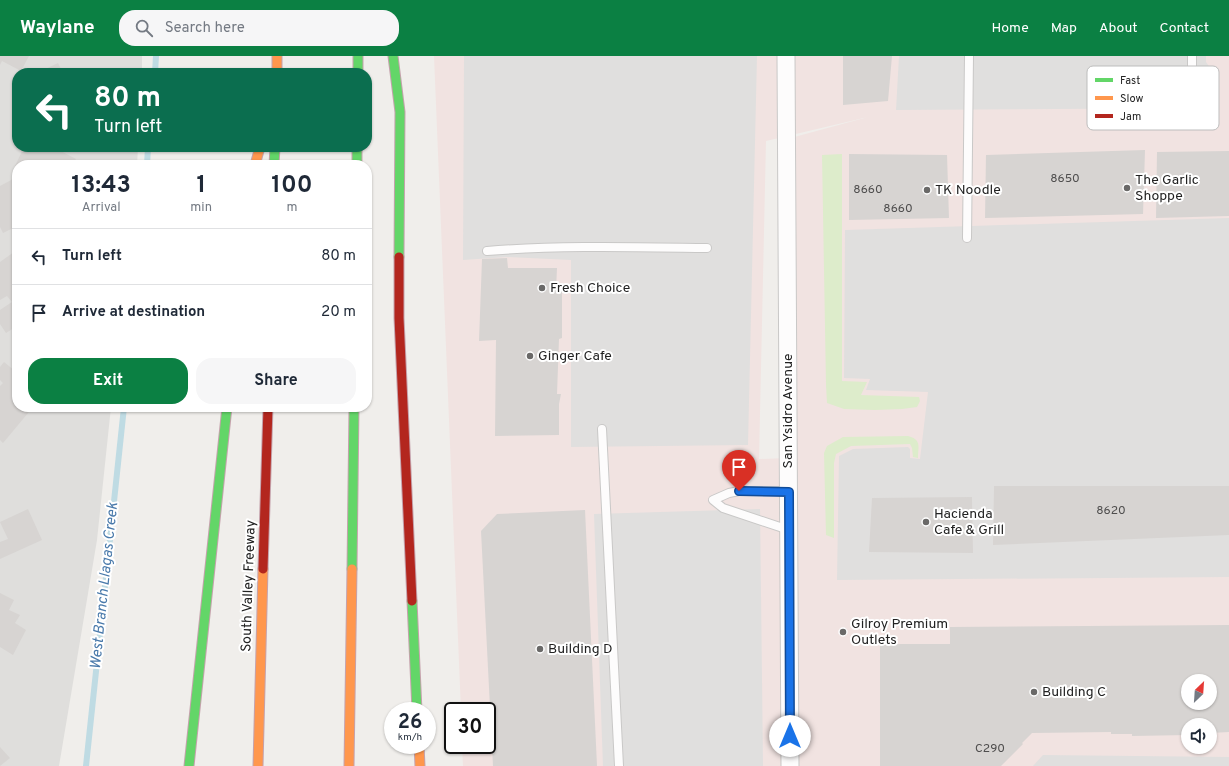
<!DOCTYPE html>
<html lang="en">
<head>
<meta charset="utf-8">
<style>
	:root { --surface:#fff; --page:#f6f6f7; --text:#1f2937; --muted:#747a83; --line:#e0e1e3; --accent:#0b8043 }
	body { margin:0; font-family:Overpass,sans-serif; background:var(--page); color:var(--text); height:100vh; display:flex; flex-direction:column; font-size:15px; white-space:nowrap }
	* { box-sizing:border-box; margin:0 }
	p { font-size:13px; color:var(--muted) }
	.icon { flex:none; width:22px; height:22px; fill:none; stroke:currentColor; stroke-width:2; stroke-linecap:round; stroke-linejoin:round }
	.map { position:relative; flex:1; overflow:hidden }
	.details { position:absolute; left:12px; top:104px; width:360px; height:252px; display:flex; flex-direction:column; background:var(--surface); border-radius:16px; box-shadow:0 1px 3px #0004 }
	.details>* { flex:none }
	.guide { position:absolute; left:12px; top:12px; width:360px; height:84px; border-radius:16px; box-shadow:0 1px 3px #0004; background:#0b6e4f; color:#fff; overflow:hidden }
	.needle { width:26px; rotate:25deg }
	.tools { position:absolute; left:1181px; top:618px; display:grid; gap:8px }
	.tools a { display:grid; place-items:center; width:36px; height:36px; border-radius:50%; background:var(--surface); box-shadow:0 1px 3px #0004; font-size:20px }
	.speed { position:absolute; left:384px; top:646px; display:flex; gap:8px; font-size:20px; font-weight:700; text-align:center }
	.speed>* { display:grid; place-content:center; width:52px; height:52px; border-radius:50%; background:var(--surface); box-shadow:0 1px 3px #0004; line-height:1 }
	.speed small { font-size:10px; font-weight:400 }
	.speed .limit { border:2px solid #111; border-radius:6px; background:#fff; color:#111 }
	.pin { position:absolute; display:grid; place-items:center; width:34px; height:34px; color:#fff; margin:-41px -17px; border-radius:50% 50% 50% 0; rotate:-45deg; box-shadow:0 0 4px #0007 }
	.pin .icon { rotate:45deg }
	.me { position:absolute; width:44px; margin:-22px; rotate:0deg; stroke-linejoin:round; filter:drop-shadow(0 0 3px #0008) }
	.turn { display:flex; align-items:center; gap:14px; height:84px; padding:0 16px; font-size:18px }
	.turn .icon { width:52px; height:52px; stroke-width:2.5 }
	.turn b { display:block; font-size:28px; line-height:34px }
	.eta { display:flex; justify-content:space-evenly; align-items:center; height:68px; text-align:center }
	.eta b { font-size:24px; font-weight:700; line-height:28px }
	.action { display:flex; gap:8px; margin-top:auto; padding:8px 16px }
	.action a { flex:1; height:46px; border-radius:16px; background:var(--accent); color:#fff; font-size:16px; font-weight:700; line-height:46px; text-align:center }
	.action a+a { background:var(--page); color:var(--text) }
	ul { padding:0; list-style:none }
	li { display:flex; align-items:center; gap:12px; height:56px; padding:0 16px; border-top:1px solid var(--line) }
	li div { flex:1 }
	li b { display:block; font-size:15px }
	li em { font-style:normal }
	header { display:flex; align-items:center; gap:24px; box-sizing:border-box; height:56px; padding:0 20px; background:var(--accent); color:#fff }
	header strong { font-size:19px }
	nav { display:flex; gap:22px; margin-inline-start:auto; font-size:14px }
	.search { width:280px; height:36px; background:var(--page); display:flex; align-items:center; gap:10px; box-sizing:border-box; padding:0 14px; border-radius:16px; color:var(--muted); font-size:15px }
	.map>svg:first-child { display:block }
	.residential { fill:#dfdedc }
	.commercial { fill:#f1e3e1; fill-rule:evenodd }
	.grass { fill:#ddeccb }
	.parking { fill:#e0dfde }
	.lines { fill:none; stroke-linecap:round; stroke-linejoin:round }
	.stream { stroke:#bfdbe3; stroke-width:6 }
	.building { fill:#d7d4d2; fill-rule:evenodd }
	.lane-casing { stroke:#c9c8c7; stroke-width:10 }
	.street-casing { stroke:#c9c8c7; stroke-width:19 }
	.fast-casing { stroke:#c5a2ac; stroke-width:11 }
	.slow-casing { stroke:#c5a2ac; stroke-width:11 }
	.jam-casing { stroke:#c5a2ac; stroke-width:11 }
	.lane { stroke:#fdfcfc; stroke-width:8 }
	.street { stroke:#fdfcfc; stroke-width:17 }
	.fast { stroke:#63d668; stroke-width:9 }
	.slow { stroke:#ff974d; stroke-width:9 }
	.jam { stroke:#b3261e; stroke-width:9 }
	.route-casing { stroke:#114b97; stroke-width:10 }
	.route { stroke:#1a73e8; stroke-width:7 }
	.poi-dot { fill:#6a6968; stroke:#fff; stroke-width:1.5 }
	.labels { text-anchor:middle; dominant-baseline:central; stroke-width:4; stroke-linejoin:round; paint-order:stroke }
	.number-label { font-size:12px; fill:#4f4e4e }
	.poi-label { font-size:14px; fill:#222; stroke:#fff; text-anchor:start }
	.street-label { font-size:14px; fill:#222; stroke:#fff }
	.water-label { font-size:15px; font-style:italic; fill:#4a7aab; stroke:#fff }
	.key { fill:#fff; stroke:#bdbdbd; stroke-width:1 }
	.key-label { font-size:11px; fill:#222 }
</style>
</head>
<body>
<header>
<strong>Waylane</strong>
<div class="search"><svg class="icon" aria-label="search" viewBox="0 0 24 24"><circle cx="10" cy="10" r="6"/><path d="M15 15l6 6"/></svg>Search here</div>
<nav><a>Home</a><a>Map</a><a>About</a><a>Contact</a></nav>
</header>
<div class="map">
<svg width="1229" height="710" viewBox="0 0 1229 710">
	<rect width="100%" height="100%" fill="#f0eeeb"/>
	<path class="residential" d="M0,0H142V17H17V91H138L137,109H17V351H111L97,484L59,710H0Z"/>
	<path class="commercial" d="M434,0H1229V710H463L462,689H487V655H461ZM868,61L787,83L788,402L759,403L766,85ZM1188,625H1210V647H1188ZM1188,669H1210V691H1188Z"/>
	<g class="grass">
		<path d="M842,98V325L867,326L861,339L919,341L920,345L917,351L902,353L875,354L844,353L827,347L826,329L822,99Z"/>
		<path d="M908,380C922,384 918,390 918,402L913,401L912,392L910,388L851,390L836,398L834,407V482L826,479L824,397L827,390L843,381Z"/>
	</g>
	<g class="parking">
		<path d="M464,0H757L748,389L571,391V204L507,201L463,204Z"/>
		<path d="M899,0H1206V6L1217,22L1218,52L896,54Z"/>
		<path d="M1229,162V521L837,524L839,400L853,393L908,391L910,393V402L920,403L928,336L866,334L870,323L844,322L845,174Z"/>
		<path d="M760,453L763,710H603L594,458Z"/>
		<path d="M1043,699L1229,701V710H1033Z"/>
	</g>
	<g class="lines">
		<g class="stream">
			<path d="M155,17L156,0"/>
			<path d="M147,109L148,91"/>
			<path d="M86,710L124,351"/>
		</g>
	</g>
	<g class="building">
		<path d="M0,0H29L21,15L2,5L0,9Z"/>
		<path d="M843,0H892L888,45L843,49Z"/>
		<path d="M58,7L63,17H37Z"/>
		<path d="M24,91H28L36,95L38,91H53L76,103L72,109H17V111L15,110Z"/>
		<path d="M1145,94L1143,158L985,162L986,99Z"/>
		<path d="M1229,95V160L1156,162L1157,96Z"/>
		<path d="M849,98L947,99L949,162L849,164Z"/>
		<path d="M13,123L17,131V170L3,177L0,171V130Z"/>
		<path d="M14,196L17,201V270L6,277L0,268V254L12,246L7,240L0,244V206Z"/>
		<path d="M507,202L508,212H557L556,234L562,232V282L559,283L557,338H561L559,348V379L495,380L496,284L479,285L482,203Z"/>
		<path d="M4,306L15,315L17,313V351H33L3,387L0,384V330L3,327L0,324V311Z"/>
		<path d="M994,430H1229V479L993,489Z"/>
		<path d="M972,441L973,497L869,496L872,442Z"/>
		<path d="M28,453L42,484L0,503V486L8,483L0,466Z"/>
		<path d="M585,454L597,710H493L481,475L497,458Z"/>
		<path d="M0,537L14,544L9,554L20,559L15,567L26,574L13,599L0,591Z"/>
		<path d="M1229,569V676L1210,677V669H1188V679L1132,680V678H1111V676L1032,677L1022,687L1023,688L1001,710H880V588H950V571ZM1188,625H1210V647H1188Z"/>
		<path d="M0,691L10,702L0,710Z"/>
	</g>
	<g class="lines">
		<defs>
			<g id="lane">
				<path d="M1192,0V16"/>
				<path d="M967,182L969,0"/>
				<path d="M487,195C560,189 633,191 707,192"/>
				<path d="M602,373L619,710"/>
				<path d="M789,435H739L729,437L713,444L723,452L789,474"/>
			</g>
			<path id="street" d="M786,0L790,710"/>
			<g id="fast">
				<path d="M358,0V17"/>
				<path d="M393,0L400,56L399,201"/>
				<path d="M357,91V109"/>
				<path d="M274,109L275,91"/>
				<path d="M352,513L354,351"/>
				<path d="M412,545L417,655"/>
				<path d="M189,710L227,351"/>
			</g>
			<g id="slow">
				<path d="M277,0V17"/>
				<path d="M255,109L260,91"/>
				<path d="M419,689L420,710"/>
				<path d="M258,710L263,513"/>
				<path d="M349,710L352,513"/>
			</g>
			<g id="jam">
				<path d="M399,201V262L412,545"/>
				<path d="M263,513L268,351"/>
			</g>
		</defs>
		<use href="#lane" class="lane-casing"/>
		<use href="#street" class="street-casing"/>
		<use href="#fast" class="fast-casing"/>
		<use href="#slow" class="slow-casing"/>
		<use href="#jam" class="jam-casing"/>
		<use href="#lane" class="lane"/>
		<use href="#street" class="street"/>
		<use href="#fast" class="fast"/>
		<use href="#slow" class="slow"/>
		<use href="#jam" class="jam"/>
	</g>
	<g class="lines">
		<defs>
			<path id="route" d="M739,435L789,436L790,680"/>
		</defs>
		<use href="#route" class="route-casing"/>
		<use href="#route" class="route"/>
	</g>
	<g class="poi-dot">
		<circle cx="1127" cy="132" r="4"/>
		<circle cx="927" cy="134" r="4"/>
		<circle cx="542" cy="232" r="4"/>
		<circle cx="530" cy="300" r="4"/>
		<circle cx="926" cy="466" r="4"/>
		<circle cx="843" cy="576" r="4"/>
		<circle cx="540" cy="593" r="4"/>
		<circle cx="1034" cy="636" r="4"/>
	</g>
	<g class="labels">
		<g class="number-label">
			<text x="1065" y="123">8650</text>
			<text x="868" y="134">8660</text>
			<text x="898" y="153">8660</text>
			<text x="1111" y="455">8620</text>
			<text x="990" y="693">C290</text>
		</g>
		<g class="poi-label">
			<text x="1135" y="124">The Garlic<tspan x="1135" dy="16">Shoppe</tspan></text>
			<text x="935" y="134">TK Noodle</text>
			<text x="550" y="232">Fresh Choice</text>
			<text x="538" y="300">Ginger Cafe</text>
			<text x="934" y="458">Hacienda<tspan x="934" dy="16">Cafe &amp; Grill</tspan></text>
			<text x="851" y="568">Gilroy Premium<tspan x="851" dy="16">Outlets</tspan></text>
			<text x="548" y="593">Building D</text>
			<text x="1042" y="636">Building C</text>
		</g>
		<g class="street-label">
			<text transform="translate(788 355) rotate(-90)">San Ysidro Avenue</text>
			<text transform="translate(249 530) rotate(-88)">South Valley Freeway</text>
		</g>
		<g class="water-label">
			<text transform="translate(105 530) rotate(-84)">West Branch Llagas Creek</text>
		</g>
	</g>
	<rect x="1087" y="10" width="132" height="64" rx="6" class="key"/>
	<rect x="1095" y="22" width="18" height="4" fill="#63d668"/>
	<rect x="1095" y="40" width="18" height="4" fill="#ff974d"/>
	<rect x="1095" y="58" width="18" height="4" fill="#b3261e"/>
	<g class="key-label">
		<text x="1120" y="28">Fast</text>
		<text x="1120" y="46">Slow</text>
		<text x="1120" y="64">Jam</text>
	</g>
</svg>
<div class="tools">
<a><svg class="needle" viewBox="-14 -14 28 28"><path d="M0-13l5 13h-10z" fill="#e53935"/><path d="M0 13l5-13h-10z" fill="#747a83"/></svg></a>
<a><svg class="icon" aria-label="sound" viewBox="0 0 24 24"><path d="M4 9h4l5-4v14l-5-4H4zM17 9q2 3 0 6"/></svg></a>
</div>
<div class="speed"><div>26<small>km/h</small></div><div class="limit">30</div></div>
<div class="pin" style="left:739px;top:435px;background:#d93025"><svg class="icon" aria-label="arrive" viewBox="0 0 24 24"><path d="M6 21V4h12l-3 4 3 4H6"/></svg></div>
<svg class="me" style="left:790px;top:680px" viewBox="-20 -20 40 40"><circle r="19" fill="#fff"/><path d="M0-13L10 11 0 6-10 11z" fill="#1a73e8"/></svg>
<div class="guide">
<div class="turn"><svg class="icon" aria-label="left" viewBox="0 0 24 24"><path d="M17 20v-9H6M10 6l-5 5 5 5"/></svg><div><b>80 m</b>Turn left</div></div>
</div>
<section class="details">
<div class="eta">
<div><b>13:43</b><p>Arrival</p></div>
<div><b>1</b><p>min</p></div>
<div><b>100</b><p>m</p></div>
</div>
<ul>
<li><svg class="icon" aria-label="left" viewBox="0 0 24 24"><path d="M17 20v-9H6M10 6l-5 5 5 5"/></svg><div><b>Turn left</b></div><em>80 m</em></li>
<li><svg class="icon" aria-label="arrive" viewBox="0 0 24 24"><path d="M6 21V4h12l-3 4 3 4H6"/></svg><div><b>Arrive at destination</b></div><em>20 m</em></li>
</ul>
<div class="action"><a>Exit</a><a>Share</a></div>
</section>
</div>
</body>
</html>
